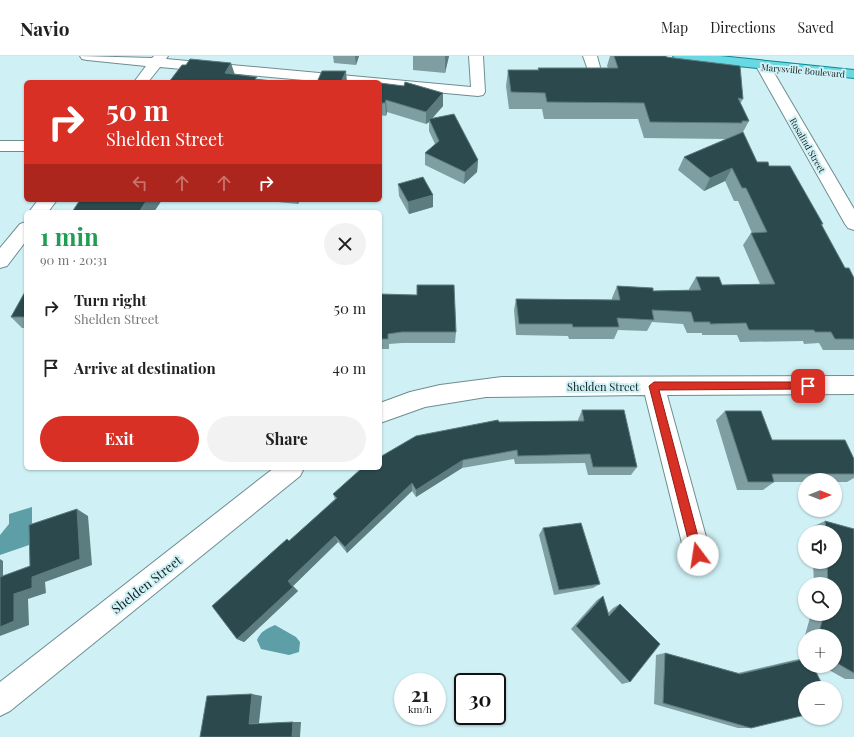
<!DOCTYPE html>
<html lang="en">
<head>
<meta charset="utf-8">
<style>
	:root { --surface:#fff; --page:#f2f2f2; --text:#222; --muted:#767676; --line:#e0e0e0; --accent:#d93025 }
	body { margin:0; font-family:"Playfair Display",serif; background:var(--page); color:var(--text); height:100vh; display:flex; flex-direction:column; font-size:15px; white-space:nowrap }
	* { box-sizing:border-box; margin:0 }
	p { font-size:13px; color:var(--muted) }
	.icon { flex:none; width:22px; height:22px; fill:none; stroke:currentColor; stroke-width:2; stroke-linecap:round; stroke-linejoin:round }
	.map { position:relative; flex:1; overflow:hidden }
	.details { position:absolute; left:24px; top:154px; width:358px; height:260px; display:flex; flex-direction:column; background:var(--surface); border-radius:6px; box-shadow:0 1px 3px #0004 }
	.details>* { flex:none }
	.guide { position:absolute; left:24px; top:24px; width:358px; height:122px; border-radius:6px; box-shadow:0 1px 3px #0004; background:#d93025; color:#fff; overflow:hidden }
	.needle { width:26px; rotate:90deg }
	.fabs { position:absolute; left:798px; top:417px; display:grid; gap:8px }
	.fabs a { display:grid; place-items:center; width:44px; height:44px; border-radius:50%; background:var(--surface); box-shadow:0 1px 3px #0004; font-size:20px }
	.speed { position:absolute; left:394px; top:617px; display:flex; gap:8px; font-size:20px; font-weight:700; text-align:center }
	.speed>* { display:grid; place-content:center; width:52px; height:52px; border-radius:50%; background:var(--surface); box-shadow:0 1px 3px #0004; line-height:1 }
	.speed small { font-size:10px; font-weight:400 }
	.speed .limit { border:2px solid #111; border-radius:6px; background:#fff; color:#111 }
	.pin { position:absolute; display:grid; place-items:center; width:34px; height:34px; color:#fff; margin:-17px; border-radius:8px; box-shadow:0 2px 6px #0006 }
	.me { position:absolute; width:44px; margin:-22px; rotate:346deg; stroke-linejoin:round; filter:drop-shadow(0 0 3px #0008) }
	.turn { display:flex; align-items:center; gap:14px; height:84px; padding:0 16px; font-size:18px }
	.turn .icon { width:52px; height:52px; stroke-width:2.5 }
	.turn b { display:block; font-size:28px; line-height:34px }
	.lanes { display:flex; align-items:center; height:38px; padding:0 16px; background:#0003; justify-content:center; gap:20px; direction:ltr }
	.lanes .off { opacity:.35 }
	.round { display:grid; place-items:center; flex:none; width:42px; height:42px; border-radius:21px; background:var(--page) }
	.summary { display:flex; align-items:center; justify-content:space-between; height:68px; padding:0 16px }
	h1 { font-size:24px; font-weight:700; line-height:30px; color:#1e9e55 }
	.button { display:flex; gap:8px; margin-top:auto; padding:8px 16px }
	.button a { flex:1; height:46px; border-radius:24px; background:var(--accent); color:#fff; font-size:16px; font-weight:700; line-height:46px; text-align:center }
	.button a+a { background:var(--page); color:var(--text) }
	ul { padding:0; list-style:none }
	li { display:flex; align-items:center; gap:12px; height:60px; padding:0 16px }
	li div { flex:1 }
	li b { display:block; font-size:15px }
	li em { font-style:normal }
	header { display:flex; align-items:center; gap:24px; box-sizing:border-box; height:56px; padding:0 20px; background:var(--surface); border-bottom:1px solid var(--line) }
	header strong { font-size:19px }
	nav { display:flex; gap:22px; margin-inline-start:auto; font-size:14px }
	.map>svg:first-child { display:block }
	.water { fill:#5e9ea6 }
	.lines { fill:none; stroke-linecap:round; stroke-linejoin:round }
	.minor-casing { stroke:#6e8d91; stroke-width:2 }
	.major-casing { stroke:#098892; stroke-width:2 }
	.minor { fill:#fff; fill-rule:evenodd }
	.major { fill:#68d9e2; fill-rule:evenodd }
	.wall { fill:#7e9ea1 }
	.shaded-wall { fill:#5d7c7f }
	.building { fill:#2c4a4d; stroke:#5d7c7f }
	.route { fill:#d93025; stroke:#8d1f18 }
	.labels { text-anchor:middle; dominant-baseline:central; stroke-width:4; stroke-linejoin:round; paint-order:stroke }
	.far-street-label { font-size:9px; fill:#131f21; stroke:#cff1f5 }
	.street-label { font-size:11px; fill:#131f21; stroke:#cff1f5 }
	.near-street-label { font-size:13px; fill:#131f21; stroke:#cff1f5 }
</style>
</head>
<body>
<header>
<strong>Navio</strong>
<nav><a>Map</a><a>Directions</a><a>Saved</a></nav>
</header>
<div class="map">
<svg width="854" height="681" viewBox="0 0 854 681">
	<rect width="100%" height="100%" fill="#cff1f5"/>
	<g class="water">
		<path d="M32,451V488L0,499V479L9,468V458Z"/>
		<path d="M275,569L296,581L300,586L299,596L289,599L261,593L257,584C261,575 266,573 275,569Z"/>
	</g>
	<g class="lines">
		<defs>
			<g id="minor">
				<path d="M80,0L152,2L154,0H168L166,3L471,31L469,0H483L485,36L483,39L478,40L380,31V26H326L160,11L148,26H134L146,10L87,4L82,3Z"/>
				<path d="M583,0H597L600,11L598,14H588Z"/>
				<path d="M763,6L768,7L770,10L854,153V174L848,172L845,168L756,10L758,7Z"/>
				<rect x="0" y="85" width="26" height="10"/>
				<path d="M38,144H57L48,156H29Z"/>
				<path d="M26,166V185L7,210L0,212V192L20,168Z"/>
				<path d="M854,320V338L667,339L711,499L707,508L698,512L689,508L685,499L645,339L486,341L425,351L380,367V347L410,336L440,329L502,321Z"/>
				<path d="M274,412H304L300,420L10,655L0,660V626Z"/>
			</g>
			<path id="major" d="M673,0H720L854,14V22L680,4L675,3Z"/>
		</defs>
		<use href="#minor" class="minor-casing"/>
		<use href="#major" class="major-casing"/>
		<use href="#minor" class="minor"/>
		<use href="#major" class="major"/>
	</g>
	<g class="wall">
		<path d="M333,0H359L356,9L334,7Z"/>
		<path d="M413,0H449L445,17L413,14Z"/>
		<path d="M610,0H666L743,43L740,48L749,65L743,76L757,106L769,110L823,168L822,169L845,212L854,222V294H823L819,287L804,288L803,285L740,286L737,279H702V277H687L683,268L652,266L647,275L618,274L614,283H569L568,280L516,279L514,254L516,243L612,244V242L617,230L653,235L689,234V233L696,221L722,229L760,228L743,189L751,177H752L738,145H734L725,125L704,135L678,114L684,101L726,83L644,82L638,63H544L542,53H509L506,30L508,14H538V12H608L607,10Z"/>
		<path d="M380,27L443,50L432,62L478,104L477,116L464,128L425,109V97L435,88L429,75V66L426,68L387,56L386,60L380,59Z"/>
		<path d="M398,128L433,139V151L409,158L399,140Z"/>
		<path d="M278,144H300L298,148L278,146Z"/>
		<path d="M26,234V272H22L11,261Z"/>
		<path d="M380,238L456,276L455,287H402L389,288V293H380Z"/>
		<path d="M582,354L637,411L631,419H588L585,407L515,408L514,403L462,412L416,441L412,435L347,497L338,486L293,530L298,535L244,586L237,583L289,485L335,443L333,438L499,366L578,365V364Z"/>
		<path d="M725,355L772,384L854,403V422L847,426H835V424H805V426H774L763,434H737L716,364Z"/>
		<path d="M825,465L854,473V623H845L822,610H835V580H805V600L800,597L811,558H835V528H814L813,506H835V476H812V471Z"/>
		<path d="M543,472L600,528L593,532L554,539L539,479Z"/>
		<path d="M603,540L608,557L613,552L620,548L630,626L622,628L571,573L597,544Z"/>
		<path d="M665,597L738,617L794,604L805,602L751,672H738L654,648L656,599Z"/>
	</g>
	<g class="shaded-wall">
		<path d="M355,0H359L356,9Z"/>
		<path d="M445,0H449L445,17Z"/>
		<path d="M231,7L235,19L225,17Z"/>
		<path d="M346,15L347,26L342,24Z"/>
		<path d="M443,37V50L430,65L429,63V66L426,68V56Z"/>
		<path d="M386,44L387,56L386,60L385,47Z"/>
		<path d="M478,104L477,116L464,128L465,116Z"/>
		<path d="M732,112L725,125L704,135L710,122Z"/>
		<path d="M433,139V151L409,158L408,146Z"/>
		<path d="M147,144H162L154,156H139Z"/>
		<path d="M297,144H300L298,148Z"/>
		<path d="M463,404L462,412L416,441V434Z"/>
		<path d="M412,427V435L347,497L345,491Z"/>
		<path d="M77,453L88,460L92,509L45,526L46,537L28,543L29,569L0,580V571L14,538Z"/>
		<path d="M335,480L338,486L293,530L298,535L244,586L237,583L288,525Z"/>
		<path d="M0,503L3,505V530L0,529Z"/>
		<path d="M252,638L262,640L259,667L249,668Z"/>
		<path d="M293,666H301L300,681H292Z"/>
	</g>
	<g class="building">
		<path d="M614,0H666V1L740,10L743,43L738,42L749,65H742V67L650,66L644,47L547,46L545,37L511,36L508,14H539L538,12H618Z"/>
		<path d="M190,3L231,7L225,17L257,21L255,23L281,26H169L182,9H186Z"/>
		<path d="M322,15H346L342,24L365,26H317Z"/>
		<path d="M405,26L443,37L426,56L386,44L385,47H380V27L404,30Z"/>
		<path d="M454,58L478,104L465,116L425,97L439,85L429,63Z"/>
		<path d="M743,76L757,106H768L769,110H790L823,168H821L845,212H849L854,222V283H835L831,276H815L814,274H749L746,267L710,268V266H694L691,256L652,254L654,264L617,262L619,271H573L572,268H519L516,243L620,244L617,230L653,232V235L701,234L696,221H719L722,229L775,228L751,177L767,176L746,132H742L732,112L710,122L684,101Z"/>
		<path d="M423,121L433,139L408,146L398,128Z"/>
		<path d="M80,144H147L139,156H72Z"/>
		<path d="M417,229H454L456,276H402L388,278V283H380V238L417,239Z"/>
		<path d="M26,234V261H11Z"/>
		<path d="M582,354H624L637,411H593L590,398L518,400L517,394L463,404L416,434L412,427L345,491L335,480L288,525L293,531L237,583L212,550L287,483L289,485L337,442L333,438L362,412H380V401L416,380L498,364L499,366L584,365Z"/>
		<path d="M725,355H761L772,384H845L854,403V418H772L774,426H748Z"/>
		<path d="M77,453L80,503L32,521V532L14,538V565L0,571V521L30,510L29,469Z"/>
		<path d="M825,465L854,473V617L835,606V580H818L824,558H835V528H828L827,506H835V476H826Z"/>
		<path d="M581,467L600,528L559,534L543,472Z"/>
		<path d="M603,540L609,560L620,548L660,588L630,626L576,570Z"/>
		<path d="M665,597L740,618L805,603V610H813L824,632H805V659L751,672L663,647Z"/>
		<path d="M252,638L249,668L293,666L292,681H200L207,640Z"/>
	</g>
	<path class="route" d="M654,326H808L812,330L808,333L659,334L703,499L701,503L698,505L694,503L692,499L649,330Z"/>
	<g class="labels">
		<g class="far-street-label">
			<text transform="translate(803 14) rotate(5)">Marysville Boulevard</text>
			<text transform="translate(808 89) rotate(60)">Rosalind Street</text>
		</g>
		<g class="street-label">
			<text x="603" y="330">Shelden Street</text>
		</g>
		<g class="near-street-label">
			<text transform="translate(146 528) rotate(-38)">Shelden Street</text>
		</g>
	</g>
</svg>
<div class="fabs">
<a><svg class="needle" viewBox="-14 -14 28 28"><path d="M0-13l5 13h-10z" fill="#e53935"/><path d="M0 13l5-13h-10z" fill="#767676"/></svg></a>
<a><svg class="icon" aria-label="sound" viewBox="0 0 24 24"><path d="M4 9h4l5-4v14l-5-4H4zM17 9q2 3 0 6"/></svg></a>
<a><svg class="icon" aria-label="search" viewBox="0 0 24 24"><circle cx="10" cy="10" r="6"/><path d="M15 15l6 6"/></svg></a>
<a>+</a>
<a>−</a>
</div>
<div class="speed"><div>21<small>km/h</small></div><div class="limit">30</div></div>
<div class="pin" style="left:808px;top:330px;background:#d93025"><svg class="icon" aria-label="arrive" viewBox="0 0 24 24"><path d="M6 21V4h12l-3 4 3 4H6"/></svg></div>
<svg class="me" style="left:698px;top:499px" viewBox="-20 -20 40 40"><circle r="19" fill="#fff"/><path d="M0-13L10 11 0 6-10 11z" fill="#d93025"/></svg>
<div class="guide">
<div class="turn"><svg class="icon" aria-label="right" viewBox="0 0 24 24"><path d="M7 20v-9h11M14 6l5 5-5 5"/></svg><div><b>50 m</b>Shelden Street</div></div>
<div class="lanes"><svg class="icon off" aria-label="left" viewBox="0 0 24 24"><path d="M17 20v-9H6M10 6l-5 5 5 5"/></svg><svg class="icon off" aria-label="ahead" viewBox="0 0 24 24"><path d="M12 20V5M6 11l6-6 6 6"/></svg><svg class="icon off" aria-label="ahead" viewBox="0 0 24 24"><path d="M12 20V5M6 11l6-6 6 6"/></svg><svg class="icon" aria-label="right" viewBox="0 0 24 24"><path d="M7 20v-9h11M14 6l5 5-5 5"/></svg></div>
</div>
<section class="details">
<div class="summary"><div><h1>1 min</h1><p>90 m · 20:31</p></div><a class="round"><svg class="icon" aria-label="close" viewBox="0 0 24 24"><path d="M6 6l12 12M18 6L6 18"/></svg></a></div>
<ul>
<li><svg class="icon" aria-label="right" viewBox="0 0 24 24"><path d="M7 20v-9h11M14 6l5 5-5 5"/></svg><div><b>Turn right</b><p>Shelden Street</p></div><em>50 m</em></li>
<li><svg class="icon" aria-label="arrive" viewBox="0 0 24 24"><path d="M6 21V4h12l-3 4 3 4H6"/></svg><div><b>Arrive at destination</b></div><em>40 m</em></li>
</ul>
<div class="button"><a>Exit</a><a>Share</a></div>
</section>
</div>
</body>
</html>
